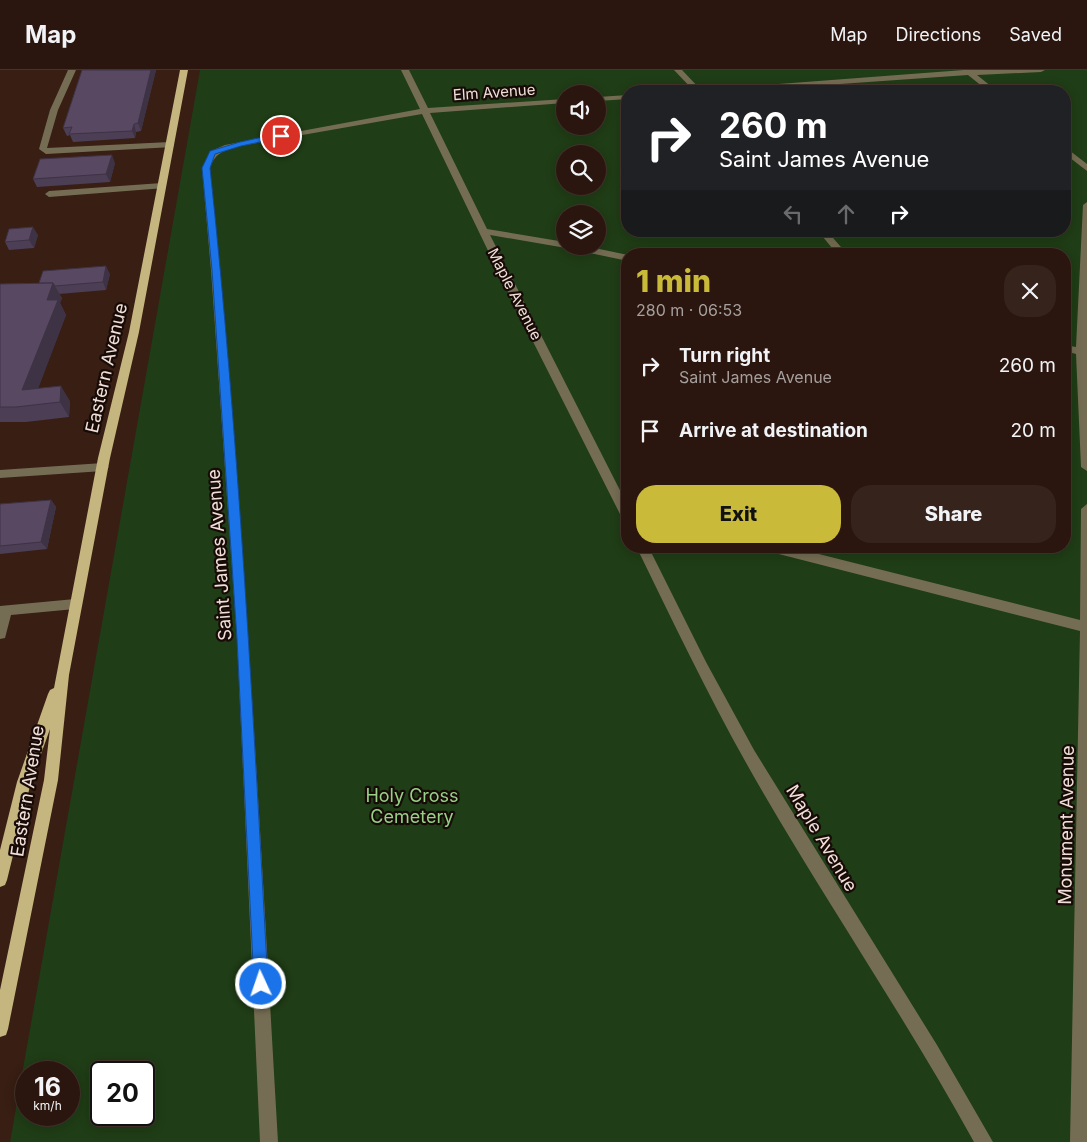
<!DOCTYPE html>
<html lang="en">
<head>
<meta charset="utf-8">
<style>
	:root { --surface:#2a160e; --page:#36231c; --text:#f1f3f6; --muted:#a59f9e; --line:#46352e; --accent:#c9ba3a }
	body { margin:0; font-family:Inter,sans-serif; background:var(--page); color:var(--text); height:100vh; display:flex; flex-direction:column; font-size:19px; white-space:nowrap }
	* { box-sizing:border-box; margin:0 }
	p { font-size:16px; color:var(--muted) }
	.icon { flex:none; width:28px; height:28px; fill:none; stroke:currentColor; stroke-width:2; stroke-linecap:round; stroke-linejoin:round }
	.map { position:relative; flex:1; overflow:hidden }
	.side { position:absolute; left:621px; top:178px; width:450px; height:305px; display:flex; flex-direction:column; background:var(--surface); border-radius:20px; box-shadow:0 2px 12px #0003,0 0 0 1px var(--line) }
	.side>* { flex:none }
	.guide { position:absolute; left:621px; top:15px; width:450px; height:152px; border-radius:20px; box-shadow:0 2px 12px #0003,0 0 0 1px var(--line); background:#202124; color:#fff; overflow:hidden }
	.tools { position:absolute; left:556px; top:15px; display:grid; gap:10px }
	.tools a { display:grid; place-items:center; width:50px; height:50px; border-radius:50%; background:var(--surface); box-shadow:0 2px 12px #0003,0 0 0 1px var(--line); font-size:25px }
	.speed { position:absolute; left:15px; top:991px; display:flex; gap:10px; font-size:25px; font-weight:700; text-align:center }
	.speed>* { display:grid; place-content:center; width:65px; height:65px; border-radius:50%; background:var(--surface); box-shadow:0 2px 12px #0003,0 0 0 1px var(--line); line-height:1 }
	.speed small { font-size:12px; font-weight:400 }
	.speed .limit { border:2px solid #111; border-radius:8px; background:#fff; color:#111 }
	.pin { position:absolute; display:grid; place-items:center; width:42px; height:42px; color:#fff; margin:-21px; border:2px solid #fff; border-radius:50%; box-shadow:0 1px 5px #0007 }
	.me { position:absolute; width:55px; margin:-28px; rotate:357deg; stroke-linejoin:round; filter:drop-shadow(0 0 4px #0008) }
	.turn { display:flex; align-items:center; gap:18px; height:105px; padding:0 15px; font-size:22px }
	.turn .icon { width:65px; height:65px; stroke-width:2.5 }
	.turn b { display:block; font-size:35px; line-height:42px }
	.lanes { display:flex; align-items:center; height:48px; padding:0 15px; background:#0003; justify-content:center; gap:25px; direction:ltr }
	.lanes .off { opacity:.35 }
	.round { display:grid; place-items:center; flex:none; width:52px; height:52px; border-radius:20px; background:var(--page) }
	.headline { display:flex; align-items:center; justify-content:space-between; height:85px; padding:0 15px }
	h1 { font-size:30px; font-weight:800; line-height:38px; color:var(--accent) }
	.action { display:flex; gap:10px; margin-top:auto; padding:10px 15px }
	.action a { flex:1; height:58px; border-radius:20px; background:var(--accent); color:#111; font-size:20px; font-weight:800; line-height:58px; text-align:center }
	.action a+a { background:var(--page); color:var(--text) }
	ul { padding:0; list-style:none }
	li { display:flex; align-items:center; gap:15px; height:65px; padding:0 15px }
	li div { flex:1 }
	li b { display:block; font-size:19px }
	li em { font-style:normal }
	header { display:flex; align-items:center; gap:30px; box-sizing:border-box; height:70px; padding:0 25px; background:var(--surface); border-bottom:1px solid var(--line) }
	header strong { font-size:24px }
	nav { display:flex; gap:28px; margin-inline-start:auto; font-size:18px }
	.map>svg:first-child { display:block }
	.green { fill:#1f3d16; fill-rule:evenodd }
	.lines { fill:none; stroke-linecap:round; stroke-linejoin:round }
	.minor { fill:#756d53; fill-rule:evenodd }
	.major { fill:#c5b57e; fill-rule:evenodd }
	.wall { fill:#4c3e54 }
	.shaded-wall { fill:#3e3245 }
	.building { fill:#584862; stroke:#3e3245 }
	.route { fill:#1a73e8; stroke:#114b97 }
	.labels { text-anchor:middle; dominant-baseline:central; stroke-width:4.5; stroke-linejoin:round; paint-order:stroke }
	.far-street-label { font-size:15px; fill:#f2dfd9; stroke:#170b07 }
	.street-label { font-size:18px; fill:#f2dfd9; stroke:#170b07 }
	.park-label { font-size:18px; fill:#96d187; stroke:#170b07 }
</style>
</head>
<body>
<header>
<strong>Map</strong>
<nav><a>Map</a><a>Directions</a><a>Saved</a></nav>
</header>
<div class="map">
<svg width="1087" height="1072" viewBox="0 0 1087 1072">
	<rect width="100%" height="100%" fill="#381e13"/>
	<path class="green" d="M200,0H1087V1072H10ZM628,21H1065V161H628ZM565,24H598V56H565ZM565,84H598V116H565ZM565,144H598V176H565ZM628,184H1065V476H628ZM26,1002H69V1045H26ZM101,1002H144V1045H101Z"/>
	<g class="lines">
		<g class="minor">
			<path d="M68,0H76L58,40L47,78L170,72L174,75L173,77L46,84L39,79L50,40Z"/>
			<path d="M401,0H409L428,38L565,29V33L430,43L487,159L565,172V176H585L628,185V191L566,178L490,165L628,436V452L622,448L508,222L422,44L240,76C226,80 215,82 210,98C243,422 259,747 278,1072H260L237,569L211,200L202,98L211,81L225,75L420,39Z"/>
			<path d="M674,0H682L702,21H694Z"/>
			<path d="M964,0H1045L1041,2L977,5L997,21H988L968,5L742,21H708L712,19Z"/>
			<path d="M628,25V29L598,31V27Z"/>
			<path d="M1065,77L1087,94V101L1065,84Z"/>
			<path d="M162,113L165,114V118L49,127L45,124L49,121Z"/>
			<path d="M1087,132V401L1081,397L1076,284L1065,281V275L1076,277L1083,135Z"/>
			<path d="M818,161H827L847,184H837Z"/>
			<path d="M103,393L109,397L103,401L0,408V400Z"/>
			<path d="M1087,434V1072H1070L1080,561L767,481L761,476H787L1080,550L1081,439Z"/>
			<path d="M636,476H648L706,592L754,680L937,975L993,1072H974C908,952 830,838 761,719C715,640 676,558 636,476Z"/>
			<path d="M75,529L79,530L81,534L79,538L75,539L11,545L5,568L0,569V536Z"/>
		</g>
		<path class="major" d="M180,0H188L139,262L110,388L69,605L58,710L8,959L6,965L0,967V920L44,710L50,659L31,712L7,810L5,815L0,817V780L17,712L48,624L50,620L54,618L98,388L129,262Z"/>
	</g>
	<g class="wall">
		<path d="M82,0H156L141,61L136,62L135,68L73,72L70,65L67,66L63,58Z"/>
		<path d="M115,93L110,112L37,117L33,109Z"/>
		<path d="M38,165L34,178L9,180L5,172Z"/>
		<path d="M110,204L106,220L59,224L62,228L60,233L66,245L38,318L70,331L69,347L26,352H0V214L39,213Z"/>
		<path d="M51,430L56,437L47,479L0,484V434Z"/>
	</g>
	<g class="shaded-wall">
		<path d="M151,0H156L141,61L138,53Z"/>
		<path d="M134,54L136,62L135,68L132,61Z"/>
		<path d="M112,85L115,93L110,112L106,104Z"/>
		<path d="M33,157L38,165L34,178L29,170Z"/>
		<path d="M106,196L110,204L106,220L103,212Z"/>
		<path d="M53,213L62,228L60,233L66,245L32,335L22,320L47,230Z"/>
		<path d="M61,316L70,331L69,347L60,332Z"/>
		<path d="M51,430L56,437L47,479L41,472Z"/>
	</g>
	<g class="building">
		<path d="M82,0H151L138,53L134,54L132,61L69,64L72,57L63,58Z"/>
		<path d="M112,85L106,104L33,109L40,89Z"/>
		<path d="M33,157L29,170L5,172L9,159Z"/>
		<path d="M106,196L103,212L55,216L53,213H39L43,201Z"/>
		<path d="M53,213L47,230H58L22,320L61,316L60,332L16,337H0V214Z"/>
		<path d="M51,430L41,472L0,476V434Z"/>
	</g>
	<path class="route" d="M281,63L284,64V67L241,76L215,84L210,98C239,369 253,642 268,914L266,919L261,921L256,919L254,914L237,569L212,200L202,98L210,81L240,72Z"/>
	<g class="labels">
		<g class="far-street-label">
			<text transform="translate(494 22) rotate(-4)">Elm Avenue</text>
			<text transform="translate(515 224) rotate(63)">Maple Avenue</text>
		</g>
		<g class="street-label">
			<text transform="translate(106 298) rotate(-77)">Eastern Avenue</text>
			<text transform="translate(219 485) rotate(-94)">Saint James Avenue</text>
			<text transform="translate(27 721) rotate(-81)">Eastern Avenue</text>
			<text transform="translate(1066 755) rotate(-89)">Monument Avenue</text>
			<text transform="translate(822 768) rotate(59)">Maple Avenue</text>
		</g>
		<g class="park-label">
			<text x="412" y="725">Holy Cross<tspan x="412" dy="21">Cemetery</tspan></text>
		</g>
	</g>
</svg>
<div class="tools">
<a><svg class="icon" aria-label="sound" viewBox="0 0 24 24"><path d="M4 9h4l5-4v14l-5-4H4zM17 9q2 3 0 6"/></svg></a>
<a><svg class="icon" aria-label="search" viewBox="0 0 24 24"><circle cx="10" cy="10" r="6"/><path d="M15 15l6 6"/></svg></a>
<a><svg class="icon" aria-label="layers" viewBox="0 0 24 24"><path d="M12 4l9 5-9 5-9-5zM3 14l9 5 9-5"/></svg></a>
</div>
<div class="speed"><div>16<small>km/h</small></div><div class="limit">20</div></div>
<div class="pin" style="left:281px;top:66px;background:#d93025"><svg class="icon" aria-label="arrive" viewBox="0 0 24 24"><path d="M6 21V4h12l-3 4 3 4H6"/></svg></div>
<svg class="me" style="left:261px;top:914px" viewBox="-20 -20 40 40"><circle r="17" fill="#1a73e8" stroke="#fff" stroke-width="3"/><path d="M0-11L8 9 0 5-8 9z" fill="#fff"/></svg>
<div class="guide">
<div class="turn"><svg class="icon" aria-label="right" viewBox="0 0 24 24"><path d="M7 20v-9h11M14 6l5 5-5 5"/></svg><div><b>260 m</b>Saint James Avenue</div></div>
<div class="lanes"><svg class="icon off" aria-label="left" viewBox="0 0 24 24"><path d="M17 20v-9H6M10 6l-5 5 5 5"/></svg><svg class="icon off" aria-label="ahead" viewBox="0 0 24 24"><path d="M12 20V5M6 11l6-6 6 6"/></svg><svg class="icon" aria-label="right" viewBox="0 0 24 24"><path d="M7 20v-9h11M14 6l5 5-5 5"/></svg></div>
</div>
<section class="side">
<div class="headline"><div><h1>1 min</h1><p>280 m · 06:53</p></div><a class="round"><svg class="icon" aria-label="close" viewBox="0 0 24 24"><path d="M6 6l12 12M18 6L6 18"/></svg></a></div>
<ul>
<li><svg class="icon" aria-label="right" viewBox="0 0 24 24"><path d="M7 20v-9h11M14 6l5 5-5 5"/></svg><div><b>Turn right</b><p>Saint James Avenue</p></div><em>260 m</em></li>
<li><svg class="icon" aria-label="arrive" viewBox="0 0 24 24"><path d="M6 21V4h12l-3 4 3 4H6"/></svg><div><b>Arrive at destination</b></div><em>20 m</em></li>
</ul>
<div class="action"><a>Exit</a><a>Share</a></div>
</section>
</div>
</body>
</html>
